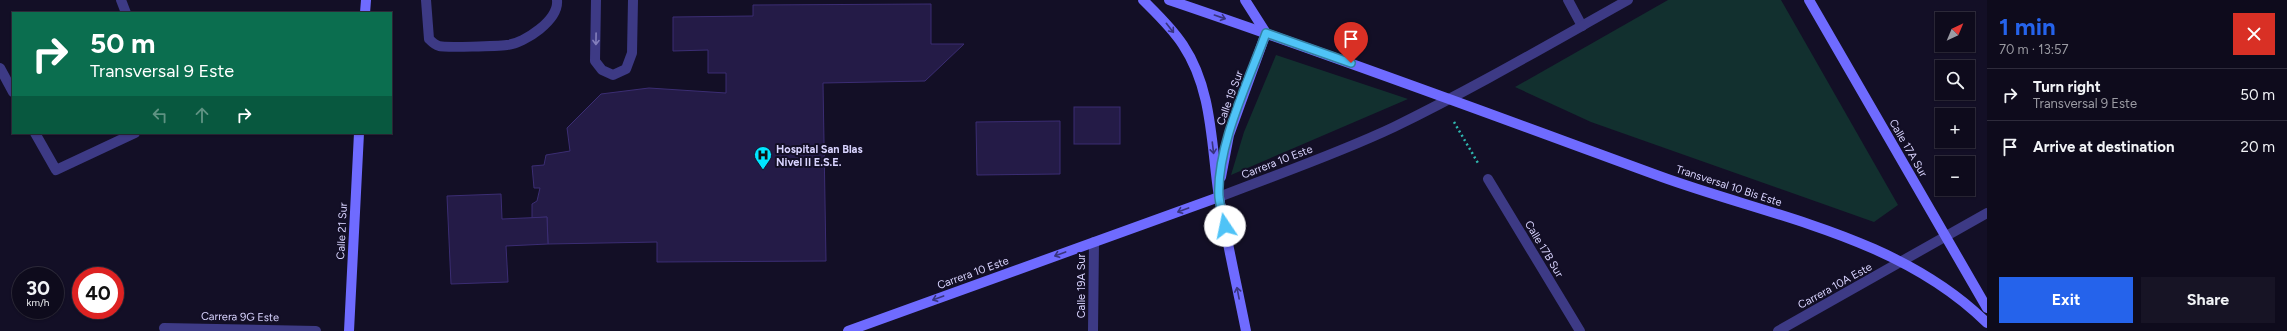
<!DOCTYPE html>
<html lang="en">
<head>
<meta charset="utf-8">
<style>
	:root { --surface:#0e0b1c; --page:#171425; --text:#f1f3f6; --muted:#9b9ba3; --line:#2e2b3b; --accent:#2563eb }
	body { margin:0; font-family:Figtree,sans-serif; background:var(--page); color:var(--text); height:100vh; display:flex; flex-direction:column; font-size:15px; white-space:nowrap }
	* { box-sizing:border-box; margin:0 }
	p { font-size:13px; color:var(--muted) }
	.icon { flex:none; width:22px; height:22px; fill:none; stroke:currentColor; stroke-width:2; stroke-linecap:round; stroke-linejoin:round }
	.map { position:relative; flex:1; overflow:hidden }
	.side { display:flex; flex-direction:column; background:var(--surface); width:300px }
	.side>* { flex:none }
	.banner { position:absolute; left:12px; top:12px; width:380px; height:122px; border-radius:0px; box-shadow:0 1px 3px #0004,0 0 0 1px var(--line); background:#0b6e4f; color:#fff; overflow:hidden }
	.needle { width:26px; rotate:44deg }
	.buttons { position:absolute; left:1935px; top:12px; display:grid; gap:8px }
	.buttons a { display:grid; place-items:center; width:40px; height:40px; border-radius:0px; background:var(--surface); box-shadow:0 1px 3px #0004,0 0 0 1px var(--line); font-size:20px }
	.speed { position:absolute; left:12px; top:267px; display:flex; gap:8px; font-size:20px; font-weight:700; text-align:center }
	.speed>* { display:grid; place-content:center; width:52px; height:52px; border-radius:50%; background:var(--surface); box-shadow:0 1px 3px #0004,0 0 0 1px var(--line); line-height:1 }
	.speed small { font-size:10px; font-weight:400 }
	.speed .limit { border:6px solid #d22; background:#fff; color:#111 }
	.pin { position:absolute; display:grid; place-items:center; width:34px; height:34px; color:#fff; margin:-41px -17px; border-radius:50% 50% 50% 0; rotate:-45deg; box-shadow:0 0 4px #0007 }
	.pin .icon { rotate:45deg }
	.me { position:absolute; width:44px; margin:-22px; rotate:349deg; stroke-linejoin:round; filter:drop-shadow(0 0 3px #0008) }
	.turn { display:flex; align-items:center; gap:14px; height:84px; padding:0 12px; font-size:18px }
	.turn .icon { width:52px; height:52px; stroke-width:2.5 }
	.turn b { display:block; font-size:28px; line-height:34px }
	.lanes { display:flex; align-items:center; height:38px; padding:0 12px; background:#0003; justify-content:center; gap:20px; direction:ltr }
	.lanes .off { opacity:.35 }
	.round { display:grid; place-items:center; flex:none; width:42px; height:42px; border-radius:0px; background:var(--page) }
	.head { display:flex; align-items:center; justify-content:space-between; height:68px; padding:0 12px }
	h1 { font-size:24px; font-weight:700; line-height:30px; color:var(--accent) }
	.action { display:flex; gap:8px; margin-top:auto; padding:8px 12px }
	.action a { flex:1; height:46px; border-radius:0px; background:var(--accent); color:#fff; font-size:16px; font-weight:700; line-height:46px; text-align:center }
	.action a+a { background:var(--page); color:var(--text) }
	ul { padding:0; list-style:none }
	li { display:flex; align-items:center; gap:12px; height:52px; padding:0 12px; border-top:1px solid var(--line) }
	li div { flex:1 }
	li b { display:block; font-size:15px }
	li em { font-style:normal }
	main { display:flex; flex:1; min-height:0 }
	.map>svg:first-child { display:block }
	.green { fill:#12302f }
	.building { fill:#241b47; stroke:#3b2d73 }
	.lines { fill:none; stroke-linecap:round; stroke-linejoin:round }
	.path { stroke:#2fb8b0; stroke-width:2.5; stroke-dasharray:2 3; stroke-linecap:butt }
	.lane { stroke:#3d3a85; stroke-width:10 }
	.street { stroke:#3d3a85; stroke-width:10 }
	.secondary { stroke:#6f6bff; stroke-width:10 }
	.oneway { stroke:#38347d }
	.oneway2 { stroke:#837fbc }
	.route-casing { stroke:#337fa1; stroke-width:10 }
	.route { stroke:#4fc3f7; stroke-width:7 }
	.labels { text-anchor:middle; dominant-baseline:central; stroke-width:4; stroke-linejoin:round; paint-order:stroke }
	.street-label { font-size:11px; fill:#d9d4ff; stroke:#130f26 }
	.poi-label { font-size:11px; font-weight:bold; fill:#d9d4ff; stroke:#130f26; text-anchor:start }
</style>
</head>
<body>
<main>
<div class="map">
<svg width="1987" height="331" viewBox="0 0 1987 331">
	<rect width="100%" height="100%" fill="#130f26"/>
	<g class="green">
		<path d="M1668,0H1781L1898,205L1874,222L1591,122L1515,87Z"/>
		<path d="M1276,55L1408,99L1231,175L1244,132Z"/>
	</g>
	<g class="building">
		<path d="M931,4V44H964L925,81L823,83L826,261L657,262V242L548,244L547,217L532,218V204L537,201L540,188H534L532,166L544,165L546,155L570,151L567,128L601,94L649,88L726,93V73H708V50L673,51V17L753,16V5Z"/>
		<rect x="1074" y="107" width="46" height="37"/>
		<path d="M1060,121V174L977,175L976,122Z"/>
		<path d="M501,194L502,219L547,217L548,244L506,246L508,282L451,284L447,196Z"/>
	</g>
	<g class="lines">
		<path class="path" d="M1454,122L1478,163"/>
		<g class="lane">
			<path d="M426,0L429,39C431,41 435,45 439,46C445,48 499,46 507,45C525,43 559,20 557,0"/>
			<path d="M596,0L595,61L602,70L613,75L626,69L632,53L633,0"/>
			<path d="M1568,0L1582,26"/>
		</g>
		<g class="street">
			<path d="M121,0L126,13"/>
			<path d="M0,68L13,92"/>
			<path d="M35,133L56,170L135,133"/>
			<path d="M1488,179L1580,331"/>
			<path d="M1219,197C1278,174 1337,154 1394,127C1474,88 1551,43 1628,0"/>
			<path d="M164,328L316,331"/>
			<path d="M1093,331L1094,242"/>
			<path d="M1778,331L1987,213"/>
		</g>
		<g class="secondary">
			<path d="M1143,0C1157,14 1172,28 1183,45C1213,90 1211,146 1219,197C1227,242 1237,286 1246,331"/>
			<path d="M1169,0C1335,56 1498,117 1662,177C1773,217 1900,237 1987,323"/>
			<path d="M1245,0L1266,33"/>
			<path d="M1809,0L1987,308"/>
			<path d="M365,13L366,0"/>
			<path d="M1221,177L1229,135L1266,33"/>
			<path d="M349,331L359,133"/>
			<path d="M848,331L1219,197"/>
		</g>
	</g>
	<defs><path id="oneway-shaft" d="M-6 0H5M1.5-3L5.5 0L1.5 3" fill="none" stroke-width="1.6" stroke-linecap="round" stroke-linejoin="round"/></defs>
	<g class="oneway">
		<use href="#oneway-shaft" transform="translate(1220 17) rotate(19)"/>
		<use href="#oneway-shaft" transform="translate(1170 28) rotate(52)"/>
		<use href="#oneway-shaft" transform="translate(1213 148) rotate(83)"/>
		<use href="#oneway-shaft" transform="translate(1183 210) rotate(160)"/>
		<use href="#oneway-shaft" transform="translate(1060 254) rotate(160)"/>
		<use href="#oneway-shaft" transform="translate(1238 293) rotate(-101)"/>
		<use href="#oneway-shaft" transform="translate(938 298) rotate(160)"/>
	</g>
	<use class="oneway2" href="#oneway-shaft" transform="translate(596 39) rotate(91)"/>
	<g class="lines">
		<defs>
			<path id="route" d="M1225,226C1223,217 1220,206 1219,197C1216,147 1249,80 1266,33L1351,63"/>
		</defs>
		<use href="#route" class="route-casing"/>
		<use href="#route" class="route"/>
	</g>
	<defs>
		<symbol id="hospital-pin" viewBox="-11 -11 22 30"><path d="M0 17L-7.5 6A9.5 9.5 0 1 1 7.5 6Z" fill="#00e5ff" stroke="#130f26"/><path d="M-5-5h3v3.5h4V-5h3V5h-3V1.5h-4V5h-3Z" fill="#111"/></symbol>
	</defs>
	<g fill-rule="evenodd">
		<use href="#hospital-pin" x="753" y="145" width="20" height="27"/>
	</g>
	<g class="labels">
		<g class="street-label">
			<text transform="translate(1230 98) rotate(-70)">Calle 19 Sur</text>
			<text transform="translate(1908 148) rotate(60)">Calle 17A Sur</text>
			<text transform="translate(1277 162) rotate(-21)">Carrera 10 Este</text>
			<text transform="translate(1729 186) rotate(18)">Transversal 10 Bis Este</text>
			<text transform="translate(342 231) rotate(-87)">Calle 21 Sur</text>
			<text transform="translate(1544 249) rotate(59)">Calle 17B Sur</text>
			<text transform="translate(973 273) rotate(-20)">Carrera 10 Este</text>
			<text transform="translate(1081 286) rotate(-90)">Calle 19A Sur</text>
			<text transform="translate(1835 286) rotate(-29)">Carrera 10A Este</text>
			<text transform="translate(240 317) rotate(1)">Carrera 9G Este</text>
		</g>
		<g class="poi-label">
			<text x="776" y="149">Hospital San Blas<tspan x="776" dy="13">Nivel II E.S.E.</tspan></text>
		</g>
	</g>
</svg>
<div class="buttons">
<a><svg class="needle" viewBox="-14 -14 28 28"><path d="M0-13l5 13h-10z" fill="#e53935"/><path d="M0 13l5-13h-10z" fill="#9b9ba3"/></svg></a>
<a><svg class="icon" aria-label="search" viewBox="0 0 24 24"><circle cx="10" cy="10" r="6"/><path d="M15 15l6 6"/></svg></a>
<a>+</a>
<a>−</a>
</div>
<div class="speed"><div>30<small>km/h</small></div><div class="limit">40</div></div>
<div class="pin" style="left:1351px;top:63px;background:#d93025"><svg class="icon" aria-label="arrive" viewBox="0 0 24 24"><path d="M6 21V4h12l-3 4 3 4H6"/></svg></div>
<svg class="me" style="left:1225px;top:226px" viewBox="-20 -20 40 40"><circle r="19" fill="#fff"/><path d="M0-13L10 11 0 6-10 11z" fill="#4fc3f7"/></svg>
<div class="banner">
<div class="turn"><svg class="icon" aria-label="right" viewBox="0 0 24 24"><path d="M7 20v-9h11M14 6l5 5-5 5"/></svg><div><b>50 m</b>Transversal 9 Este</div></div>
<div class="lanes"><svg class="icon off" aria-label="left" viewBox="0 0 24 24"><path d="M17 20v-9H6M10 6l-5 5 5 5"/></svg><svg class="icon off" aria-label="ahead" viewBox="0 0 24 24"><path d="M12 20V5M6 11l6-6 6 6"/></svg><svg class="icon" aria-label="right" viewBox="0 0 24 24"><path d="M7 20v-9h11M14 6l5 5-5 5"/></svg></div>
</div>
</div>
<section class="side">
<div class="head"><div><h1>1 min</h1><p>70 m · 13:57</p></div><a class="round" style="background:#d93025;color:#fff"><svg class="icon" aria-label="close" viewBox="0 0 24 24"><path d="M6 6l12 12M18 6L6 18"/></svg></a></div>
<ul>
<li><svg class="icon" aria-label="right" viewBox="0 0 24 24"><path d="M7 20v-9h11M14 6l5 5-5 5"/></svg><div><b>Turn right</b><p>Transversal 9 Este</p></div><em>50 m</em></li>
<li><svg class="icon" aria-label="arrive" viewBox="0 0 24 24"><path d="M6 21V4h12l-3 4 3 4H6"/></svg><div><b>Arrive at destination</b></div><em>20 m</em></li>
</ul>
<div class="action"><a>Exit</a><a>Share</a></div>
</section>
</main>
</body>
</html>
